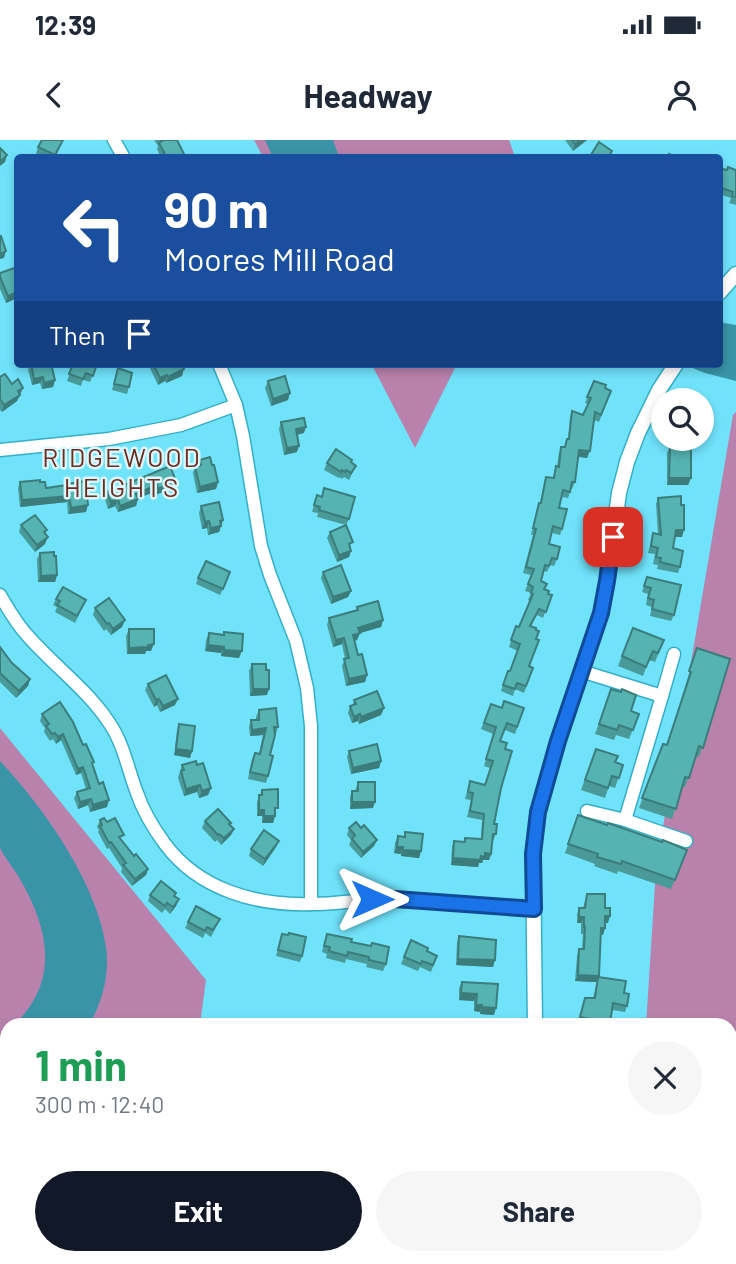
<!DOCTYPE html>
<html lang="en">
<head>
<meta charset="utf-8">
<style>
	:root { --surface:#fff; --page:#f6f6f7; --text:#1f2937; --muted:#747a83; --accent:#111827 }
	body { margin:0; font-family:Barlow,sans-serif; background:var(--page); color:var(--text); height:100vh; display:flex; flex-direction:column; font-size:26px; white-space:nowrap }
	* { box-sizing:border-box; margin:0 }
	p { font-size:23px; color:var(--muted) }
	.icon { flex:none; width:38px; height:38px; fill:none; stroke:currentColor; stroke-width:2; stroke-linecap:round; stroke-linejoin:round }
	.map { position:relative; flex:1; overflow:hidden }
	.side { position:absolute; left:0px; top:878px; width:737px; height:247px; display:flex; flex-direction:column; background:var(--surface); border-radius:21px 21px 0 0; box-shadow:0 4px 10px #0003 }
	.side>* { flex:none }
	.guide { position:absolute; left:14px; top:14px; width:709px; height:214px; border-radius:7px; box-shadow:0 4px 10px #0003; background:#1a4fa0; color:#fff; overflow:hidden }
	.buttons { position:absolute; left:651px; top:248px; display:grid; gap:14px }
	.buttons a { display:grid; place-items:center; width:63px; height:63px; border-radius:50%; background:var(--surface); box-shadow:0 4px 10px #0003; font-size:35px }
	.pin { position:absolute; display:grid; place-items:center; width:60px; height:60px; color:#fff; margin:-30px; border-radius:14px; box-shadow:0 4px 10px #0006 }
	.me { position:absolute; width:77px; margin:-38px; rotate:90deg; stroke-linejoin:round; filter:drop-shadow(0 0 5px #0008) }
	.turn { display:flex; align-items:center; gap:24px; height:147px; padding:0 35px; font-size:32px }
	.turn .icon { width:91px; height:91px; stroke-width:2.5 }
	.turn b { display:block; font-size:49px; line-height:60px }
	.then { display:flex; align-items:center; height:66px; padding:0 35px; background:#0003; gap:14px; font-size:26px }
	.round { display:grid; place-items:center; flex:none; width:74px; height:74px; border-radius:37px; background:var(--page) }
	.headline { display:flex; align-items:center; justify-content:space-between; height:119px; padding:0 35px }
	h1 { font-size:42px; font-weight:700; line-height:52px; color:#1e9e55 }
	.action { display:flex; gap:14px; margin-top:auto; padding:14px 35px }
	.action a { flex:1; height:80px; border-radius:42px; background:var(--accent); color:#fff; font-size:28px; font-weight:700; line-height:80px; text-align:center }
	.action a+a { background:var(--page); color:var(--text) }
	.status { display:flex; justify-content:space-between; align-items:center; height:49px; padding:0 35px; background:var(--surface); direction:ltr }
	.status svg { height:19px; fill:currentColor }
	header { display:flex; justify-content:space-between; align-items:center; height:91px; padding:0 35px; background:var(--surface); font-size:32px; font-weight:700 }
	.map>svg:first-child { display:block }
	.forest { fill:#b882ad }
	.water { fill:#3994a7 }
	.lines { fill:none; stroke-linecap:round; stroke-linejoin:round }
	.minor-casing { stroke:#34afc6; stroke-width:15 }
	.tertiary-casing { stroke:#34afc6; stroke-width:17 }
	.minor { stroke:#fff; stroke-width:12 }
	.tertiary { stroke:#fff; stroke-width:14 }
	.wall { fill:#499a98 }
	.shaded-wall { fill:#3c7d7c }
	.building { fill:#55b3b1; stroke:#3c7d7c; stroke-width:2 }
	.route-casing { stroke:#114b97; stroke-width:18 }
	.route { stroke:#1a73e8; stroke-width:12 }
	.labels { text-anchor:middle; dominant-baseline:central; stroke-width:5; stroke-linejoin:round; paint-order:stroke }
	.neighbourhood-label { font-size:26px; letter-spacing:2px; fill:#6e2b1c; stroke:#d9f7fe }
</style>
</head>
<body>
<div class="status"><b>12:39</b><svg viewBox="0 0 49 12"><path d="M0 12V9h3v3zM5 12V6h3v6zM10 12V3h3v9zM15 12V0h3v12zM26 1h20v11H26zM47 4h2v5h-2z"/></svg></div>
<header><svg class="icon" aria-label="back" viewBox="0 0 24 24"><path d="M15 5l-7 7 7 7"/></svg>Headway<svg class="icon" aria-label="person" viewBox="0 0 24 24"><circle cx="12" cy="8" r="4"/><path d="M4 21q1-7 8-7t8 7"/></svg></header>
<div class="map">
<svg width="736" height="1124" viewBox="0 0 736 1124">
	<rect width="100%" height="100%" fill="#70e3fb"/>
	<g class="forest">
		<path d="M254,0H509L515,17H263Z"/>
		<path d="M371,224H457L415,308L374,229Z"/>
		<path d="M736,272V917L730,915V886H646L656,728L733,275Z"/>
		<path d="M0,588L206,840L200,885L7,886V1037L0,1040Z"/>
	</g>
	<g class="water">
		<path d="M265,0H333L339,17H273Z"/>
		<path d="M719,182L736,185V241L705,233L683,224H719Z"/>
		<path d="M0,621C44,668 97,743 106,807C110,834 102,863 89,885H14C60,841 49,789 20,739C16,731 1,713 0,707C0,699 0,689 0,680C0,660 0,641 0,621Z"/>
		<path d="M7,892V974L0,979V898Z"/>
	</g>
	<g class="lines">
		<defs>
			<g id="minor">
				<path d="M114,0L124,18"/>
				<path d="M219,224L236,265L243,296L261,406L270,435L296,501L307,548L311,586V764"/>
				<path d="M0,310L109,299L181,285L236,265"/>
				<path d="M0,455C8,469 16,483 27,495C54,526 87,549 110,584C124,605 128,630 137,653C143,671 154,689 165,704C199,750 257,766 312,764C340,764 368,758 396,759C442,761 488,765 534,769"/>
				<path d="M581,531L662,556L625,680"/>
				<path d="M662,556L674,514"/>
				<path d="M587,671L625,680L686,701"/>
				<path d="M730,1021L736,1023"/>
				<path d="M0,1114L7,1113"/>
				<path d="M696,1124L698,1118"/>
			</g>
			<g id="tertiary">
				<path d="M719,153L736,134"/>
				<path d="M535,886L533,714L538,672L558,601L601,473L607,441L619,353L627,322L638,293L659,250L676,224"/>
				<path d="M491,1124L493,1118"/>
			</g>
		</defs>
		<use href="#minor" class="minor-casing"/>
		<use href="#tertiary" class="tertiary-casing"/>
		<use href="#minor" class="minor"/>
		<use href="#tertiary" class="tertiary"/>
	</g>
	<g class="wall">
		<path d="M63,0L55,18H44L36,14L38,7Z"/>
		<path d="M154,0H177L184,14L183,18H161L157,9L158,6Z"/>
		<path d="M559,0H587L573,11L565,0Z"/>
		<path d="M719,28L727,30H736V65L729,63L731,58L719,54Z"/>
		<path d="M0,133L18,136L17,158L6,163L0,149Z"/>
		<path d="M18,171V182L14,178Z"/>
		<path d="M30,224L55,240L53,247L42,249L40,243L32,245L28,230Z"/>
		<path d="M73,224H97L90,242L83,240L81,246L67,241Z"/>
		<path d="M148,224H182V236L166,243L165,241L158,245Z"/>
		<path d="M118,228L129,247L127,254L112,250Z"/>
		<path d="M0,237L21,254L17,261L2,272L0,270Z"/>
		<path d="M268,241L288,260L271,266L265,248Z"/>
		<path d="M594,241L605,248L611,251L599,282L594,280L587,318L578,317L575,342L572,349H571L568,358L562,357L559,368L562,389L560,395L552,393L549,404L557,419L554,426L550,425L547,432L544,431L541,441L544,449L548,454L552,455L543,478L537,475L531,486L536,499L529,526L533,528L524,553L515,549L513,556L501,551L508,531H510L518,511L509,507L516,486L519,487L530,461L528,460L531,453L525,451L531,435L523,433L533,395H531L537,370L540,363L544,344L546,337L553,338L554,333L557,326L559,313L561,307H564L568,299L570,277L572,271L583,275L588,264L585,263Z"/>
		<path d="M281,282L304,293L297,295V312L284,315L279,289Z"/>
		<path d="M670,306L691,338L688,345H667V313Z"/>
		<path d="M200,320L218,342L216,349L197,353L193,333L195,327L197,326Z"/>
		<path d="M327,323L356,326L349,340L344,337L342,339L339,337V338L324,330Z"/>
		<path d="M170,326L173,348L155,355L154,352L138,358L136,366L118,372L115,366L108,369L105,359L107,352Z"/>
		<path d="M20,342H40L46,348L66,346L67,344L86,372L68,374L67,362L20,367L18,348Z"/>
		<path d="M317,355L349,379L346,385L351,409L349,417L337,422L327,398L330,392L346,385L317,377L318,373L312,372Z"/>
		<path d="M658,358L682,397H675L673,408L680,427L678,433L657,429L658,425L653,424L655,414L648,413L653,393L658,394L656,364Z"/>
		<path d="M201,366L223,380L219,392L208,395L207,388L202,389L199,373Z"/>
		<path d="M21,385L47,390L45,394V404L35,412L19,392Z"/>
		<path d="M40,413L54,416L57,435L55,442H38L37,419Z"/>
		<path d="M323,432L351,451L348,457L331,464L321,438Z"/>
		<path d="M647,437L674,475L671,481L650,476L652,467L646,465L648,454L642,452Z"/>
		<path d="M198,438H228L220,455L196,444Z"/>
		<path d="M56,459L86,460L75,483L55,472L57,467L53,465Z"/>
		<path d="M357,467L383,480L381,487L360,493L357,500L354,501L358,515L367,535L365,542L346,546L342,526L345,519L342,504L333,507L327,485L329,478L356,470Z"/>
		<path d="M95,468L122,487L111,495L106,489L104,491L93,475Z"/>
		<path d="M633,488L664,500L655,522L649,520L643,536L618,526Z"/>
		<path d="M129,489L151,511H146L145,514H127L126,496Z"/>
		<path d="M224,492L239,518L221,516V513L205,511L206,500L209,493L223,495Z"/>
		<path d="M0,507L12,523L30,539L28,546L16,558L0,542Z"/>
		<path d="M697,508L710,582L699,617L696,616L685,647H682L672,679L639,668L663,604L667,605Z"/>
		<path d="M252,524L267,555L250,556L249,531Z"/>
		<path d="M148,544L175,565L160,572L157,565L154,567L145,550Z"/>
		<path d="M611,549L631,571L639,574L629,599L616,595L614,600L595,594Z"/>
		<path d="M354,560L384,568L381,575L359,584L358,581L352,583L348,573L350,566L353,565Z"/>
		<path d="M60,562L93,625L107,667L90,672L88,665L78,669L74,658L77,652L86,649L81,633L76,635L61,600L56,604L53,599L50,601L44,592L45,588L40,581L42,574Z"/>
		<path d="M491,564L502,568H524L515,594L505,590L500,601L505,609L501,648L494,684L496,694L493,701L492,700L491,714L489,720H483L482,723H479L478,727L451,725L452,707L454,701L464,702L465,698L481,699L482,680L467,677L471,660L465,659L470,641L485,645L490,628L484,626L493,594L481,589Z"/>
		<path d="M259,570L278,587L276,594H274L270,615L268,636L266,643L248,639L252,619L255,613L259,614L263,595L250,596L249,587L251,580H256V577Z"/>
		<path d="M179,584L192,611L190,618L174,615L177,591Z"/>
		<path d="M596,609L615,622L623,625L615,648L609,646L605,658L581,650Z"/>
		<path d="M349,611L381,621L379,628L351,634L347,617Z"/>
		<path d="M182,625H197L211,648L208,655L199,658L197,652L184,656L178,638Z"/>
		<path d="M358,642L373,668L350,669V657L352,651H355Z"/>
		<path d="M262,650L275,675L273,683H262V676H257V662Z"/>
		<path d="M578,675L607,685L687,710L671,749L618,731L617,734L594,726L595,724L565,713Z"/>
		<path d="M100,680L122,700L134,716L148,729L146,735L132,746L121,732L122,728L109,708L107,709L98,692L99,690L97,687Z"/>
		<path d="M205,681L230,685L234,689L231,695L221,705L217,700L215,702L202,688Z"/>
		<path d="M349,688H361L377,700L374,706L361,718L349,705L351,700L347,695Z"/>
		<path d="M405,692L421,711L419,718L401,716V714L394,713L395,703L398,696L404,697Z"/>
		<path d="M279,701L276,707L263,726L249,716L251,709Z"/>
		<path d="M587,754L605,768L608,783H605V788L603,795H601L599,836L596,842L575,841L577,816L579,809H582L583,794H581V783H577V774L579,768H583Z"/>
		<path d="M150,755L175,756L179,759L176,766L170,774L165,769L162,773L148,761Z"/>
		<path d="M220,779L211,797L205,793L203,798L185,788L188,782Z"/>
		<path d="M282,794L288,795L302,816L300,822L276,816Z"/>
		<path d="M327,794L351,802L386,824L383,831L366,827L367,824L346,819L345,823L326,818L327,814L322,812Z"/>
		<path d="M459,796L495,820L493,827L456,825L457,803Z"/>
		<path d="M411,800L427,811L437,816L431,832L420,827L418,831L401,824Z"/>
		<path d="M598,837L624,853L627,866L625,872L612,870L609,886H586L577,884L583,865L593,858Z"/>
		<path d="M462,842L498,844L494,875L480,874V872L474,871V861L459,860V848Z"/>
		<path d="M730,959L736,961V984L730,982Z"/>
		<path d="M102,1118H145L134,1124H101Z"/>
	</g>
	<g class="shaded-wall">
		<path d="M581,0H587L573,11L575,4Z"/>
		<path d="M7,15L5,22L0,26V22Z"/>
		<path d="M6,111L4,118L0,119V114Z"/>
		<path d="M18,152L17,158L6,163L8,156Z"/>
		<path d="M184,229L182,236L166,243L168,237Z"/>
		<path d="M167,235L165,241L158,245L160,238Z"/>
		<path d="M43,237L40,243L32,245L34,239Z"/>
		<path d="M55,240L53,247L42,249L44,243Z"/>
		<path d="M23,248L17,261L2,272L4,265L18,251Z"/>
		<path d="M290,253L288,260L271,266L273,259Z"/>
		<path d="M306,287L304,293L294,295L296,289Z"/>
		<path d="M299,306L297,312L284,315L287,308Z"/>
		<path d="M579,310L590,311L587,318L577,316Z"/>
		<path d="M669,338H691L688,345H667Z"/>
		<path d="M176,341L173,348L155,355L158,349Z"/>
		<path d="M218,342L216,349L197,353L200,347Z"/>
		<path d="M157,345L154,352L134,360L136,354Z"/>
		<path d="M69,356L67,362L20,367L22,360Z"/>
		<path d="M118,359L115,366L108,369L111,362Z"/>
		<path d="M138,359L136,366L118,372L120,366Z"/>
		<path d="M88,365L86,372L68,374L71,368Z"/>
		<path d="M223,380L219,392L208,395L211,388L220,381Z"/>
		<path d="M209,381L207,388L202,389L205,382Z"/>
		<path d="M676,390H684L682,397H674Z"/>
		<path d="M48,397L45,404L35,412L37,405Z"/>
		<path d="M351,411L349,417L337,422L339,415Z"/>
		<path d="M57,435L55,442H38L41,436Z"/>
		<path d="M351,451L348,457L331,464L333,457Z"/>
		<path d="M125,480L122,487L111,495L113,489Z"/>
		<path d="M383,480L381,487L360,493L357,500L351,502L353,495L358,488Z"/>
		<path d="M344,498L342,504L333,507L336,500Z"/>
		<path d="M154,504L151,511H146L145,514H127L129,508Z"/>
		<path d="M208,505L224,507L221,513L205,511Z"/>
		<path d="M224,510L242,511L239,518L221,516Z"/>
		<path d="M367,535L365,542L346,546L349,539Z"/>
		<path d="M30,539L28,546L16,558L19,551Z"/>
		<path d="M253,549H269L267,555L250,556Z"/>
		<path d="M159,559L157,565L154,567L156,560Z"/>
		<path d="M178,559L175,565L160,572L163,566Z"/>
		<path d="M384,568L381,575L359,584L361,577Z"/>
		<path d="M360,574L358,581L352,583L354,577Z"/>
		<path d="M266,588L263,595L250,596L252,590Z"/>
		<path d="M63,594L61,600L56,604L58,597Z"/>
		<path d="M176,609L192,611L190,618L174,615Z"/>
		<path d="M381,621L379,628L351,634L353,628Z"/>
		<path d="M83,627L81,633L76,635L78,629Z"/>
		<path d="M200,645L197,652L184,656L186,649Z"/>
		<path d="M211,648L208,655L199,658L202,651Z"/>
		<path d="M91,659L88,665L78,669L80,662Z"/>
		<path d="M109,660L107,667L90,672L93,665Z"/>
		<path d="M352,662H375L373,668L350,669Z"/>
		<path d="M259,670H264L262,676H257Z"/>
		<path d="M264,676H275L273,683H262Z"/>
		<path d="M234,689L231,695L221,705L224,698Z"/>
		<path d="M377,700L374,706L361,718L363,712Z"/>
		<path d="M279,701L276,707L263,726L265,719Z"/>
		<path d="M397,707H403L401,714L394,713Z"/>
		<path d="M403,710L421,711L419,718L401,716Z"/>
		<path d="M485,713L491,714L489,720H483L482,723H479L478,727L451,725L453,718L481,716Z"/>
		<path d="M148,729L146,735L132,746L135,739Z"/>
		<path d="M179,759L176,766L170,774L173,767Z"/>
		<path d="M605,776H610L608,783H603Z"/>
		<path d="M579,777H584L581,783H577Z"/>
		<path d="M601,788H605L603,795H599Z"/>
		<path d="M458,819L495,820L493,827L456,825Z"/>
		<path d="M578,835L599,836L596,842L575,841Z"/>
		<path d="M461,853L477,854L474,861L459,860Z"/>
		<path d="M476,865H482L480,872L474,871Z"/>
		<path d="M482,867L496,868L494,875L480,874Z"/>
		<path d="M0,1075H7V1081L0,1082Z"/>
		<path d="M135,1118H145L134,1124H124Z"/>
	</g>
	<g class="building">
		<path d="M42,0H63L55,15L38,7Z"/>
		<path d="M161,0H177L184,14L177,18H167L159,3L162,1Z"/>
		<path d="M572,0H581L575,4Z"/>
		<path d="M599,2L612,11L608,18H589Z"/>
		<path d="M0,8L7,15L0,22Z"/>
		<path d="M669,14L679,18H668Z"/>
		<path d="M728,27L736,30V57L732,56L733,52L719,47V28L727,30Z"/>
		<path d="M0,96H1L6,111L0,114Z"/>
		<path d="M14,128L18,136V152L8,156L0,137V133Z"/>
		<path d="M31,224H51L55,240L44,243L43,237L34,239Z"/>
		<path d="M73,224H97L93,236L86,233L83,239L69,234Z"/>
		<path d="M153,224H182L184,229L168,237L167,235L160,238Z"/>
		<path d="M118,228L132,233L129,247L114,244Z"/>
		<path d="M5,234L12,244L18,239L23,248L18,251L20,255L4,265L0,259V237Z"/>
		<path d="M285,236L290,253L273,259L268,241Z"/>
		<path d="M594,241L606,245L605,248L611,251L601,275L595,272L590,311L579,310L575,342H572L570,352L563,350L559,368L567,369L562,389L553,386L549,404L560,407L557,419L552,418L549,426L545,425L541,441L547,444L544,449L549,451L548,454L552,455L546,472L539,469L530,486L536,488V490L539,491L536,499L539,500L529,526L533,528L526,546L517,543L515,549L503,545L508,531H510L520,504L511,500L516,486L519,487L533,454L531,453L533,447L528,444L534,429L526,427L536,389L533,388L539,363H541L546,337L554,338L556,326L559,327L561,307H565L567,299H569L572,271L583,275L591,258L587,257Z"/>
		<path d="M304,278L306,287L296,289L299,306L287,308L281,282Z"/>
		<path d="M670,306L691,307V338H669Z"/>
		<path d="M336,309L352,320L351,322L356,326L351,333L346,330L345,332L342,330L341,332L327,323Z"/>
		<path d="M210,317L212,325H214L218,342L200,347L195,327L201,325L200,320Z"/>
		<path d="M170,326L176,341L158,349L157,345L136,354L138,359L120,366L118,359L111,362L107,352Z"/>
		<path d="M40,340V342H45L46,348L67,345V344L85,341L88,365L71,368L69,356L22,360L20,342Z"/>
		<path d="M324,348L355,357L349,379L319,370L320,367L314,365L317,355L322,357Z"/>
		<path d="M681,356V365H684V390H676L673,408L683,411L680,427L660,422L661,418L656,417L658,408L651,406L653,393L661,395L658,358Z"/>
		<path d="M219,362L223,380L220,381L221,386L211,388L209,381L205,382L201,366Z"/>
		<path d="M35,375L47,390L44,392L48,397L37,405L21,385Z"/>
		<path d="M346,385L353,402L349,404L351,411L339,415L330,392Z"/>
		<path d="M54,412V416H56L57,435L41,436L40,413Z"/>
		<path d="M206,421L230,432L223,449L198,438Z"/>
		<path d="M341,425L351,451L333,457L323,432Z"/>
		<path d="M647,437L681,445L674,475L652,469L654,460L648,458L651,448L644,446Z"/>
		<path d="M63,447L86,460L77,476L57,465L60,461L56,459Z"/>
		<path d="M109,458L125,480L113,489L109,483L107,484L95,468Z"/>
		<path d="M378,461L383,480L358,488L360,493L353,495L358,515L362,514L367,535L349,539L344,519L349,518L344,498L336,500L329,478L358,470L357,467Z"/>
		<path d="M633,488L664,500L658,513L653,511L646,527L622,516Z"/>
		<path d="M129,489H154V504L148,505V507L129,508Z"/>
		<path d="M224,492L243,494L242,511L224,510V507L208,505L209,493L224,495Z"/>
		<path d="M0,507L12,523L30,539L19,551L0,533Z"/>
		<path d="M697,508L730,519L703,608L699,606L689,638L685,637L676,669L642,658L663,604L667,605L691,532L689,531Z"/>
		<path d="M252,524H266V530H269V549H253Z"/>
		<path d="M166,535L178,559L163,566L159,559L156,560L148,544Z"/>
		<path d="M611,549L621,552L622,549L636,555L631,571L639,574L633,590L619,585L617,590L599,584Z"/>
		<path d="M377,551L384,568L361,577L360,574L354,577L350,566L356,564L354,560Z"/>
		<path d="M504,561L524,568L517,587L507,583L500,601L507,603L505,609L512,611L501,648L494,684H497L496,694H493L491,714L485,713V717L481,716L480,720L453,718L454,701L465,702V698L482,699L484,674L470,671L473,653L468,652L470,641L485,645L493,621L486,619L496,587L484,583L491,564L502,568Z"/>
		<path d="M60,562L73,582L83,605L86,604L94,622L92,623L99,644L103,642L109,660L93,665L91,659L80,662L77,652L90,648L83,627L78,629L63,594L58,597L55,593L52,594L46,586L49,584L42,574Z"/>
		<path d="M276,568L278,587H274L275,595L270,615L273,616L268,636L250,632L255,613L260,614L266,588L252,590L251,580H259V570Z"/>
		<path d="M179,584L195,586L192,611L176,609Z"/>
		<path d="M377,604L381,621L353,628L349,611Z"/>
		<path d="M596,609L618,616L615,622L623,625L619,638L612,636L608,648L585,640Z"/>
		<path d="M196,621L197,625L203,623L211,648L202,651L200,645L186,649L181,631L184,630L182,625Z"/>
		<path d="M358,642H375V662H352V651H358Z"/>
		<path d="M278,649V668H275V676H264V670H259V655H262V650Z"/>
		<path d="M218,669L231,683L229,684L234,689L224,698L219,694L218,695L205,681Z"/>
		<path d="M578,675L607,685L608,683L662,702L663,700L687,710L675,740L622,721L621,724L597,717L598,714L568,704Z"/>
		<path d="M104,678L107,682L115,678L124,695L119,697L134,716L136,714L148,729L135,739L123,725L126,723L111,702L109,703L100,686L102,685L100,680Z"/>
		<path d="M356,682L361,688L364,685L377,700L363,712L352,699L355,695L349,688Z"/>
		<path d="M264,690L279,701L265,719L251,709Z"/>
		<path d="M405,692L423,694L421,711L403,710V707H397L398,696L405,697Z"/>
		<path d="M161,741L176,753L174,756L179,759L173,767L167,763L165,766L150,755Z"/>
		<path d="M587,754H605V768H610V776H605V788H601L599,836L578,835L579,809H584L585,787H584V777H579V768H585Z"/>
		<path d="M196,766L220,779L213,790L207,787L205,791L188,782Z"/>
		<path d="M289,793L306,797L302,816L278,810L282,794L288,795Z"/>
		<path d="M327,794L352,799L351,802L371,806L372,803L389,807L386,824L369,820V817L348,812L347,816L329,811L330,807L324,806Z"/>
		<path d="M459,796L496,800L495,820L458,819Z"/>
		<path d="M411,800L428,808L427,811L437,816L433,825L422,821L421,824L404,817Z"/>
		<path d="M598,837L626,841L624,853L629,854L627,866L613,863L610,883L580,877L585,858H595Z"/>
		<path d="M462,842L498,844L496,868L482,867V865H476L477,854L461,853Z"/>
		<path d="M730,959L736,961V976L730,974Z"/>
		<path d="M0,1048H4L5,1056H7V1075H0Z"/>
		<path d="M104,1118H135L124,1124H107Z"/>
		<path d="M554,1118H567L565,1124H552Z"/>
		<path d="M638,1118H657L654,1124H636Z"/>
	</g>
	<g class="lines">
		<defs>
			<path id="route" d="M372,759H395L534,769L533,714L538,672L558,601L601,473L607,441L613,397"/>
		</defs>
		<use href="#route" class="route-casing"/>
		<use href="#route" class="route"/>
	</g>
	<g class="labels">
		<g class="neighbourhood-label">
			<text x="122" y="316">RIDGEWOOD<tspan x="122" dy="30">HEIGHTS</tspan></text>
		</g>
	</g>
</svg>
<div class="buttons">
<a><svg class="icon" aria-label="search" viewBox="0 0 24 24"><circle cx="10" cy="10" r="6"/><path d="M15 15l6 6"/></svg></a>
</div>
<div class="pin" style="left:613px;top:397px;background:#d93025"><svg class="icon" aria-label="arrive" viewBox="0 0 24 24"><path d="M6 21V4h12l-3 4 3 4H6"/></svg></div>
<svg class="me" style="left:372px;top:759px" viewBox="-20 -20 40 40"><path d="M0-17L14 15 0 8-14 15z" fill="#1a73e8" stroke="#fff" stroke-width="4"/></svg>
<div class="guide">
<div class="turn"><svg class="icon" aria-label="left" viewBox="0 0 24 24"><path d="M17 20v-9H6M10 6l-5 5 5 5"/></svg><div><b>90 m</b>Moores Mill Road</div></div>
<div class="then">Then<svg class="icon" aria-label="arrive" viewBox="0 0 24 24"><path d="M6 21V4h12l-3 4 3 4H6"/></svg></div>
</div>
<section class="side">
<div class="headline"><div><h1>1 min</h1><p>300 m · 12:40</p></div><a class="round"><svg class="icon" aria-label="close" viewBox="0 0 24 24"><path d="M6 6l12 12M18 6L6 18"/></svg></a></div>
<div class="action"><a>Exit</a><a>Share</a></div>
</section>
</div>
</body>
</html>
